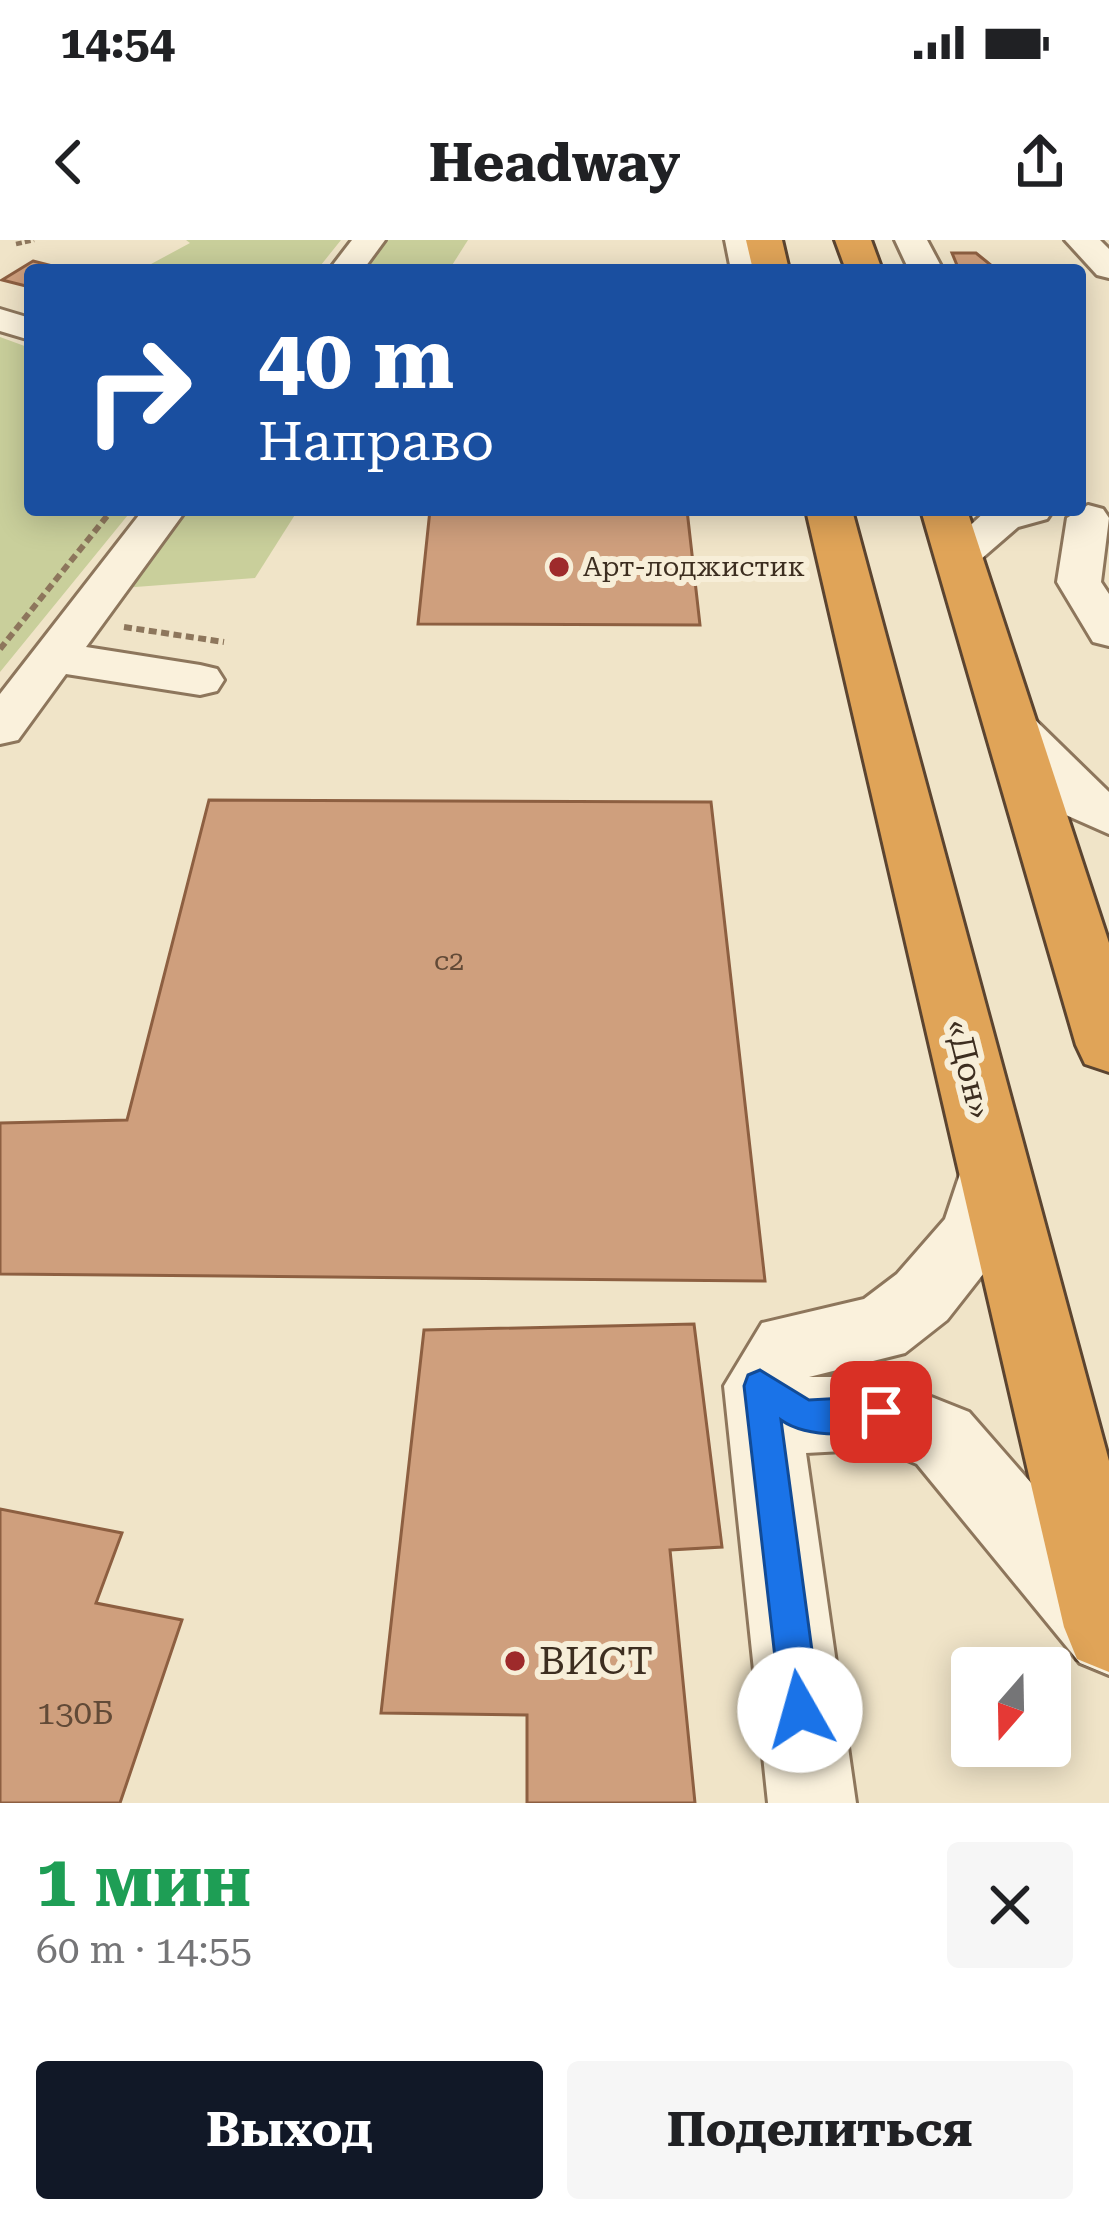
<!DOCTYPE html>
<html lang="ru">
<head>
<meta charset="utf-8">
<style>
	:root { --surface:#fff; --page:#f6f6f6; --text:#202124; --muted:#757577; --accent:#111827 }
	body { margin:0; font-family:"Roboto Serif",serif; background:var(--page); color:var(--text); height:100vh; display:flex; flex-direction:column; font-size:45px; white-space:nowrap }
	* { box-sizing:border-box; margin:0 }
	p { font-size:39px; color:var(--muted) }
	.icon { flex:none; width:66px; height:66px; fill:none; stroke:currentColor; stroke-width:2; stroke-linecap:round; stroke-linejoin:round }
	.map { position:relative; height:1563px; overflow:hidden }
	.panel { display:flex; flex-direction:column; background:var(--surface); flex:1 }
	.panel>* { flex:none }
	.hud { position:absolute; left:24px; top:24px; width:1062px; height:252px; border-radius:12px; box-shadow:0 6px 30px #0003; background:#1a4fa0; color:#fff; overflow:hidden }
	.needle { width:78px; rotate:200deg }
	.fabs { position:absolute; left:951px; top:1407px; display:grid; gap:24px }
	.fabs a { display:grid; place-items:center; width:120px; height:120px; border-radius:12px; background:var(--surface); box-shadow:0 6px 30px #0003; font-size:60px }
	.pin { position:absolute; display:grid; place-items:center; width:102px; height:102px; color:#fff; margin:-51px; border-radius:24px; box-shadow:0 6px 18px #0006 }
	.me { position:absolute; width:132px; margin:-66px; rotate:353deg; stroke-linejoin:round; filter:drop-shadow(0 0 9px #0008) }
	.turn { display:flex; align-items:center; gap:42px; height:252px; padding:0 36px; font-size:54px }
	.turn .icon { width:156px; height:156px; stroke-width:2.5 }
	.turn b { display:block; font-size:84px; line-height:102px }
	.round { display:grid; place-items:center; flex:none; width:126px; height:126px; border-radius:12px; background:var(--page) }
	.headline { display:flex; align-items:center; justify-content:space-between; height:204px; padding:0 36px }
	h1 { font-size:72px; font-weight:700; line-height:90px; color:#1e9e55 }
	.button { display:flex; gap:24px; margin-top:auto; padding:24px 36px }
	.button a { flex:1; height:138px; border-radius:12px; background:var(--accent); color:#fff; font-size:48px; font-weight:700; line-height:138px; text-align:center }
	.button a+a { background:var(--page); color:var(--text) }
	.status { display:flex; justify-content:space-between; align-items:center; height:84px; padding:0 60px; background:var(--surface); direction:ltr }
	.status svg { height:33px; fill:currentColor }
	header { display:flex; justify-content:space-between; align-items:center; height:156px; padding:0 36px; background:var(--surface); font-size:54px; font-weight:700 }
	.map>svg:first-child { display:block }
	.green { fill:#c9cf9b }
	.building { fill:#cf9f7d; stroke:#8d5f41; stroke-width:3 }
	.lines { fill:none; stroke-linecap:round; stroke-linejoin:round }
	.minor-casing { stroke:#8d765c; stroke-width:6 }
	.highway-casing { stroke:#5b4430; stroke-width:6 }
	.path-far1 { stroke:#8d765c; stroke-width:4.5; stroke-dasharray:6 3; stroke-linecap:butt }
	.path { stroke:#8d765c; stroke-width:6; stroke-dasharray:8 4.5; stroke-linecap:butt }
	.minor { fill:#faf1dc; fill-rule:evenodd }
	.highway { fill:#e0a458; fill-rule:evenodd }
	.route { fill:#1a73e8; stroke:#114b97; stroke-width:3 }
	.poi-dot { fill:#9e2a2b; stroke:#f7eed8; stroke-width:4.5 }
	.labels { text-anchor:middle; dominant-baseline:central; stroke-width:12; stroke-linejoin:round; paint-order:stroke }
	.far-poi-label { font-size:27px; fill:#3d2e20; stroke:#f7eed8; text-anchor:start }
	.number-label { font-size:27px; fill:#624a37 }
	.street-label { font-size:33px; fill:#3d2e20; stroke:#f7eed8 }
	.near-number-label { font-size:33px; fill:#624a37 }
	.near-poi-label { font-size:39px; fill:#3d2e20; stroke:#f7eed8; text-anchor:start }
</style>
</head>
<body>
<div class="status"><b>14:54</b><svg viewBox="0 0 49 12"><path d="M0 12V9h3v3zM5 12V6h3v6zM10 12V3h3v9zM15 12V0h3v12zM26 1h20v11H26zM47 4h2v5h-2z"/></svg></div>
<header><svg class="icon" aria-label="back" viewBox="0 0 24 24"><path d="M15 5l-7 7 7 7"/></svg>Headway<svg class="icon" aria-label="share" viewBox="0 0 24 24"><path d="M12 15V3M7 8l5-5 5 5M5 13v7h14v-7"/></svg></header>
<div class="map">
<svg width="1109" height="1563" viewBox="0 0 1109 1563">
	<rect width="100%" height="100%" fill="#f0e4c8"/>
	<g class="green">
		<path d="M186,0H341L317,30H140L190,3Z"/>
		<path d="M382,0H468L449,30H362Z"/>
		<path d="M0,97L30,108V270H132L0,432Z"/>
		<path d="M184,270H298L255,338L122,348Z"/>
	</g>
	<g class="building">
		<path d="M952,13H976L997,30H959Z"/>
		<path d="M33,21L68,30H30V47L2,40Z"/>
		<path d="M430,270H687L700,385L418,384Z"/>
		<path d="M209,560L711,562L765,1041L0,1034V883L127,880Z"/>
		<path d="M694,1084L722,1307L670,1310L695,1563H527V1475L381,1473L424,1090Z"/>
		<path d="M0,1269L122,1293L96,1363L182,1380L120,1563H0Z"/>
	</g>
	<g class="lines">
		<defs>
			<g id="minor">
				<path d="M352,0H385L363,30H329Z"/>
				<path d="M725,0H757L765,30H731Z"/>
				<path d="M895,0H927L943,30H909Z"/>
				<path d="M1065,0H1100L1109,9V38L1097,35Z"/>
				<path d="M0,69L30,78V100L0,91Z"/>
				<path d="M1088,265L1103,269L1109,278L1101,342L1109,354V406L1093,402L1057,342L1067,278Z"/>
				<path d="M143,270H186L86,407L200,425L217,429L224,440L217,451L200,455L66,434L18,500L0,504V454Z"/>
				<path d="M987,270H1053L1047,279L1018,287L973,326H943L936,317Z"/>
				<path d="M1010,469L1028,473L1109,552V594L1066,575L992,497L985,485L992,473Z"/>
				<path d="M993,896L1016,904L1026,924L998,1015L947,1080L905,1113L809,1137H881L969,1172L1109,1332V1435L1080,1423L917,1224L881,1209L806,1213L856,1563H768L724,1146L762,1083L864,1059L897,1034L945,979L970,904Z"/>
			</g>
			<g id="highway">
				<path d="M746,0H782L789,30H753Z"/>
				<path d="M835,0H871L882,30H846Z"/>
				<path d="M806,270H852L1109,1221V1432L1077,1419L1064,1387Z"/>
				<path d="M921,270H967L1109,703V832L1085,824L1076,805Z"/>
			</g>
		</defs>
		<use href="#minor" class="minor-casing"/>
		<use href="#highway" class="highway-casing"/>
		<path class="path-far1" d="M16,4L34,0"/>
		<g class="path">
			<path d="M124,387L224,402"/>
			<path d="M0,409L112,270"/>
		</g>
		<use href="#minor" class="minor"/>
		<use href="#highway" class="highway"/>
	</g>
	<path class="route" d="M760,1130L809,1160L881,1156L893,1161L898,1172L893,1184C862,1197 808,1199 781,1180L820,1470L814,1484L800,1489L787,1484L781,1470L744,1146L748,1135Z"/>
	<g class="poi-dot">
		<circle cx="559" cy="327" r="12"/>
		<circle cx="515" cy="1421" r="12"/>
	</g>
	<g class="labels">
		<g class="far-poi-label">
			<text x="583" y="327">Арт-лоджистик</text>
		</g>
		<g class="number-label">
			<text x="449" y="721">с2</text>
		</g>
		<g class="street-label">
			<text transform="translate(969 829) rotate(76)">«Дон»</text>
		</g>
		<g class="near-number-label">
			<text x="75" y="1472">130Б</text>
		</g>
		<g class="near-poi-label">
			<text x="539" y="1421">ВИСТ</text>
		</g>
	</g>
</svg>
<div class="fabs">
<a><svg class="needle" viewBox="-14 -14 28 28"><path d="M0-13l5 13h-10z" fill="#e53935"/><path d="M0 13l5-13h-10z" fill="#757577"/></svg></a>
</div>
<div class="pin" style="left:881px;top:1172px;background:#d93025"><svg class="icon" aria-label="arrive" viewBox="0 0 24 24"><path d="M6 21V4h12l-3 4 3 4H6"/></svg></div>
<svg class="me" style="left:800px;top:1470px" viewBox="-20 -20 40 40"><circle r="19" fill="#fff"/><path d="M0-13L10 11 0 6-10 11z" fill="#1a73e8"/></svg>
<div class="hud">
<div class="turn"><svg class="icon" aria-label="right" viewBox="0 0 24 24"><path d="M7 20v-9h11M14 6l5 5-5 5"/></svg><div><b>40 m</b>Направо</div></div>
</div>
</div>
<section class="panel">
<div class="headline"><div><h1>1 мин</h1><p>60 m · 14:55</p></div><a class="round"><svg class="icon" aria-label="close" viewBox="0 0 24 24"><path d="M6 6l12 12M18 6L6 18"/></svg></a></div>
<div class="button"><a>Выход</a><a>Поделиться</a></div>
</section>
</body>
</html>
